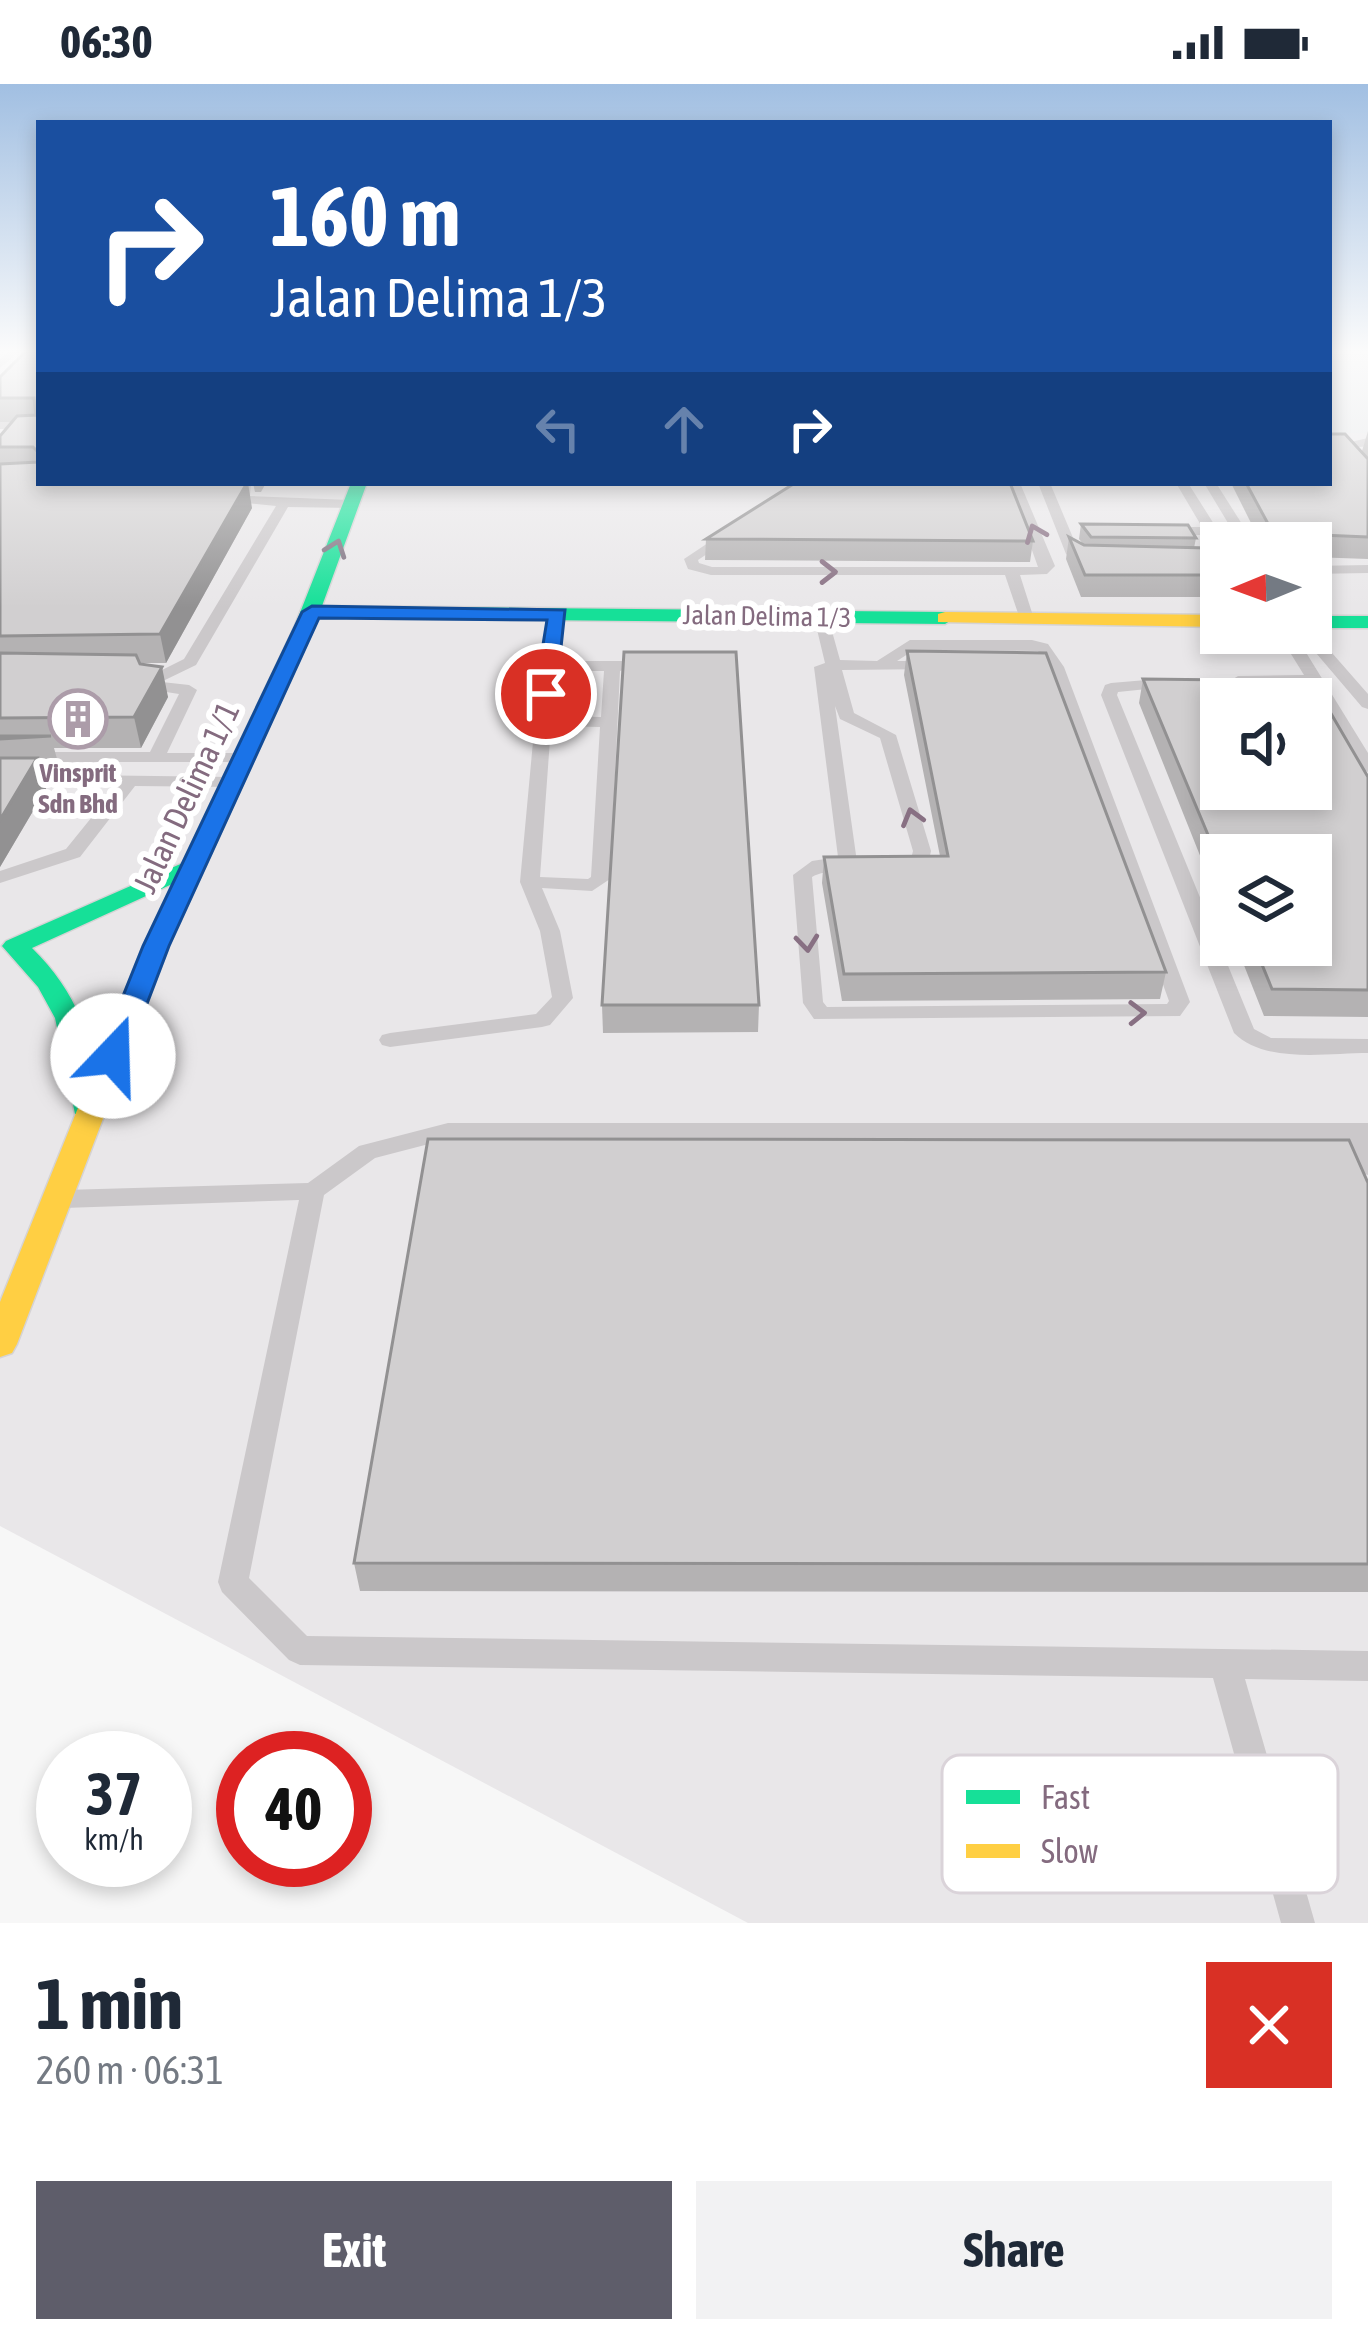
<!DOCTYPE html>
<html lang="en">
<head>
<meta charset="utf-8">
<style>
	:root { --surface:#fff; --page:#f2f2f3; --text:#1f2937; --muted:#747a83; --accent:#5e5d6a }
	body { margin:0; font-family:"Asap Condensed",sans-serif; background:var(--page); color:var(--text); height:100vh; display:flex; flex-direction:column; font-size:45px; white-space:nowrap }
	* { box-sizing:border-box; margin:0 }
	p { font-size:39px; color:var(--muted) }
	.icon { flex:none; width:66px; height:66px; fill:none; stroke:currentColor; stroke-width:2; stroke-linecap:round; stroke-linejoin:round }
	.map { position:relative; height:1839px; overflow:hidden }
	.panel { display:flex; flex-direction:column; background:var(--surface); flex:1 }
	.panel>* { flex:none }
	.top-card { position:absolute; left:36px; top:36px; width:1296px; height:366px; border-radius:0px; box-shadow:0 6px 18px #0003; background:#1a4fa0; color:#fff; overflow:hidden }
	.needle { width:78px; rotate:269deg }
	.tools { position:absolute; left:1200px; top:438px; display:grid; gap:24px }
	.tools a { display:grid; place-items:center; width:132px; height:132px; border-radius:0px; background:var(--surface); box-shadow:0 6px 18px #0003; font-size:60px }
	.speed { position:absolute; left:36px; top:1647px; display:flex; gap:24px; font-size:60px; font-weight:700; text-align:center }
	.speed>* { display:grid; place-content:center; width:156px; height:156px; border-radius:50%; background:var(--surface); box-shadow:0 6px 18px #0003; line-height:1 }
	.speed small { font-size:30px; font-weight:400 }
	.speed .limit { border:18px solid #d22; background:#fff; color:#111 }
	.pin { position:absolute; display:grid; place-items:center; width:102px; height:102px; color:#fff; margin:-51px; border:6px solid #fff; border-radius:50%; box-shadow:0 3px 12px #0007 }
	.me { position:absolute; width:132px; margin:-66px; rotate:21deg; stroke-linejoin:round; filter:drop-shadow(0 0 9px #0008) }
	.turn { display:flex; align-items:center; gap:42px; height:252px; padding:0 36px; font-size:54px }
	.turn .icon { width:156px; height:156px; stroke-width:2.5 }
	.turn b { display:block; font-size:84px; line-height:102px }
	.lanes { display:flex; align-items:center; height:114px; padding:0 36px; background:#0003; justify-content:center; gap:60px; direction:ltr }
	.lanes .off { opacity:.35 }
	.round { display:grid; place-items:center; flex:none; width:126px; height:126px; border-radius:0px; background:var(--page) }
	.overview { display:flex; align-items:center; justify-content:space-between; height:204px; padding:0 36px }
	h1 { font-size:72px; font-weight:700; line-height:90px }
	.action { display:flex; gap:24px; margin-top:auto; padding:24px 36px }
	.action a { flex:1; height:138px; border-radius:0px; background:var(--accent); color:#fff; font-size:48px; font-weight:700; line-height:138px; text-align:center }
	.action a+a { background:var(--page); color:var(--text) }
	.status { display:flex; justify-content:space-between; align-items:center; height:84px; padding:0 60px; background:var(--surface); direction:ltr }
	.status svg { height:33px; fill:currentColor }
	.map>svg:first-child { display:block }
	.built { fill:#e9e7e9; fill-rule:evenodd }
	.green { fill:#e5e7e9 }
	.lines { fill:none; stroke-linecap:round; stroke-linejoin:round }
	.fast-casing { stroke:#d5d3d4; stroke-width:3 }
	.slow-casing { stroke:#d5d3d4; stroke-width:3 }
	.lane { fill:#cbc8ca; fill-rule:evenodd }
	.fast { fill:#16e098; fill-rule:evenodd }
	.slow { fill:#ffcf43; fill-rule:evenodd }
	.wall { fill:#b4b2b3 }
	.shaded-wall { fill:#929192 }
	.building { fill:#d1cfd0; stroke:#929192; stroke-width:3; fill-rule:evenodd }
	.oneway { stroke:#887083 }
	.oneway2 { stroke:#7e7180 }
	.route { fill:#1a73e8; stroke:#114b97; stroke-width:3 }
	.labels { text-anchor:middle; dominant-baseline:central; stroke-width:12; stroke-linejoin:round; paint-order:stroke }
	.far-street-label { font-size:27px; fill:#846b7f; stroke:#fff }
	.far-poi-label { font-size:27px; font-weight:bold; fill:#846b7f; stroke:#fff }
	.street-label { font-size:33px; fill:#846b7f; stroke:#fff }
	.key { fill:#fff; stroke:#dad3d9; stroke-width:3 }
	.key-label { font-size:33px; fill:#846b7f }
</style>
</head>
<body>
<div class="status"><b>06:30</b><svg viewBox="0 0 49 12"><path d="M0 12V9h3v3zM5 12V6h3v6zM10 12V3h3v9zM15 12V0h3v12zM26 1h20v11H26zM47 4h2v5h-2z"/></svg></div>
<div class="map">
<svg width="1368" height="1839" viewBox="0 0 1368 1839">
	<rect width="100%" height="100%" fill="#f7f7f7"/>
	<path class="built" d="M0,267H39V399H1329V267H1368V1839H748L0,1442ZM1221,459H1311V549H1221ZM1221,615H1311V705H1221ZM1221,771H1311V861H1221Z"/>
	<rect class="green" x="1329" y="267" width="39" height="82"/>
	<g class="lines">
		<defs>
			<g id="fast">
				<path d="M351,399H367L322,522L945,528L955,534L945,540L317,534L311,548H297L294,544Z"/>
				<rect x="1311" y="532" width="57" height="12"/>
				<path d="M194,774L206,781L203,786L32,864C78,909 96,960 100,1023L95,1030H75L55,934L38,903L2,862L6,857Z"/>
			</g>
			<g id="slow">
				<path d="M945,528L1221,531V543L938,538V530Z"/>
				<path d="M304,538L314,544L169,862L17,1260L12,1269L0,1273V1218L143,862L294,544Z"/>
			</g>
		</defs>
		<use href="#fast" class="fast-casing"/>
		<use href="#slow" class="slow-casing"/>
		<g class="lane">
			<path d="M9,267H20L0,284V275Z"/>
			<rect x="0" y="337" width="39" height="8"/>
			<path d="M1368,354V362L1352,364L1368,384V396L1364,395L1338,361Z"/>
			<path d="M239,399H251L250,412L351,416L358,420L351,424L288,423L196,581L165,596L131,594V588L162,586L184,575L276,422L238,418Z"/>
			<path d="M1008,399H1020L1055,482L1047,490L1020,491L1034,535L1027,539L1020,535L1005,491H711L688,485L684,475L726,447L733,451L731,454L698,476L699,479L712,483H1038Z"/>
			<path d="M1038,399H1050L1079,468L1088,472V478H1078L1066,470Z"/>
			<path d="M1176,399H1188L1226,459H1221V466L1216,465L1207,451H1165L1158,447L1165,443H1202Z"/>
			<path d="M1204,399H1216L1254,459H1240Z"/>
			<path d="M1368,481V489L1311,490V482Z"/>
			<path d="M558,526L565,530L557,577H626L634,582L620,587L610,795L592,807L542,804L560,847L573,914L550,941L542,943L390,963L382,961L379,956L382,951L390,949L536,930L552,913L540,847L520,798L540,582L551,530ZM555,587H604L601,633L552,632ZM551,642L600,643L591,793L588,795L540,793Z"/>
			<path d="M821,529L828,533L840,576L877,577L910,556H1032L1048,560L1064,583L1190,918L1180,932L814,935L803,919L793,791L812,777L838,773L814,583L825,579L814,533ZM914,566L1038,567L1045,578H1026L1018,583L1026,588H1050L1169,917L1167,920L827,923L823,918L812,793C826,785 846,788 857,778L835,622L840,635L880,654L913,767L912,771L889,774L887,778C896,787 920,785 929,776L931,767L896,651L854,629L842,586L935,585L937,582L929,577H897Z"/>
			<path d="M1311,545L1368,610V625L1362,623L1299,549H1311Z"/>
			<path d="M1278,549H1294L1368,669V688L1359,683L1309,600L1238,602L1230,597L1238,592L1304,591Z"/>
			<path d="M1170,594L1178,599L1176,602L1118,608L1117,611L1254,945L1271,954L1368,955V969C1327,969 1265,980 1234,949L1101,611L1105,601L1111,599Z"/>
			<path d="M153,597L189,601L197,606L167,669H244L250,670V678H0V668H150L179,610L147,605V599Z"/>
			<path d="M0,690L232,693L241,698L232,703L135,702L80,773L0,799V787L66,765L117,702L0,700Z"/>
			<path d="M448,1039H1368V1091L1360,1089L1344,1055H448L375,1074L324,1111L249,1494L307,1552L1368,1567V1597L1245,1595L1315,1839H1281L1213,1594L300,1581L289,1576L222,1508L218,1498L299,1116L64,1124L55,1121L52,1115L55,1109L64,1106L308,1099L359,1062Z"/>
		</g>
		<use href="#fast" class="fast"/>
		<use href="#slow" class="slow"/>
	</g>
	<g class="wall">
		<path d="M39,267V399L252,424L166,579H139L168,613L141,664H54L59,682L40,684L46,705L0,783V352L12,338H0V314Z"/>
		<path d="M1368,347V475L1311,473V459H1261L1231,399H1329L1365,372L1362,367Z"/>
		<path d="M253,399H266L261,408H255Z"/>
		<path d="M1081,440L1196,454L1194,464L1221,487L1218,513H1081L1066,475L1069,453L1084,461L1079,455Z"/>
		<path d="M706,455L1033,457L1030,478L705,476Z"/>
		<path d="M907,567L1166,888L1160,915L842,917L822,799L824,773L940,772L904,591Z"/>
		<path d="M1143,595L1368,693V933L1264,932L1236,861H1311L1221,771V824L1139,619Z"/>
		<path d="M602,921H759L758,948L603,949Z"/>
		<path d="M1368,1099V1508L360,1507L354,1479Z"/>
	</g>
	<g class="shaded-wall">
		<path d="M248,399L252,424L166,579L160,550Z"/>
		<path d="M162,583L168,613L141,664L134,633Z"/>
		<path d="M37,674L46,705L0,783V736Z"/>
	</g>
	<g class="building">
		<path d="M26,267H39V369L33,363H0V352L17,332L36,331L34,314H0V293Z"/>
		<path d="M1329,350H1345L1368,375V453L1273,449L1246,399H1329Z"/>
		<path d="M39,375V399H247L160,550L0,552V380L38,378Z"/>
		<path d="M795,399H1010L1033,457L706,455Z"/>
		<path d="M1081,440L1188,441L1196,454L1091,453Z"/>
		<path d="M1069,453L1084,461L1208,464L1221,487V491H1085Z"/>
		<path d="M907,567L1046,569L1166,888L844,890L824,773L948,772Z"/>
		<path d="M624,568H736L759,921H602Z"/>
		<path d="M0,569L136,571L140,580L162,583L134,633L0,634Z"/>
		<path d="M1143,595L1312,597L1368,693V906L1272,905L1254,861H1311V771H1221V782ZM1221,615H1311V705H1221Z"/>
		<path d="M0,652H51L0,655Z"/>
		<path d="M0,674H37L0,736Z"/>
		<path d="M428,1055L1349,1056L1368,1099V1480L354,1479Z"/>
	</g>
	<defs><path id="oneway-chevron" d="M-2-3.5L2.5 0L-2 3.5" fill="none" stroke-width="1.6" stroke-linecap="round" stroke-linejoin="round" transform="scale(3)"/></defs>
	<g class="oneway">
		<use href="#oneway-chevron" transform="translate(1035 449) rotate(-112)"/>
		<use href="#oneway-chevron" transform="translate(828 488)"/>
		<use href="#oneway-chevron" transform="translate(912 733) rotate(-106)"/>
		<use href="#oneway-chevron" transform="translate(807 859) rotate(84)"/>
		<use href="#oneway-chevron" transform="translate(1137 929) rotate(-1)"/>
	</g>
	<use class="oneway2" href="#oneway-chevron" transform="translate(336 464) rotate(-70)"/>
	<linearGradient id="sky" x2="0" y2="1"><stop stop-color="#a1bfe2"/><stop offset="0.51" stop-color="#fbfbfb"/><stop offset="1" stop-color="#fbfbfb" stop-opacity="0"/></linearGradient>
	<rect width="1368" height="524" fill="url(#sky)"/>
	<path class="route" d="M312,522L565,526L556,610L546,616L535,610L547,536L319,534L169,862L127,972L123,979H103L99,972L143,862L302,528Z"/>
	<defs>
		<symbol id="building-ring" viewBox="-11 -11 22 22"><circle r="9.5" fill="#fff" stroke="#ac9ca9" stroke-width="1.5"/><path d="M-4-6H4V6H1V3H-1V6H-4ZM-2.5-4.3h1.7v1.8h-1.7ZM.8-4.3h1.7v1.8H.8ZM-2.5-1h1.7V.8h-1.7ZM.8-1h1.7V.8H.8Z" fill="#ac9ca9"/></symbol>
	</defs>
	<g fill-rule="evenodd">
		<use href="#building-ring" x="45" y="602" width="66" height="66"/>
	</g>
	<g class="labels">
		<g class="far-street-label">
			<text transform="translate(767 532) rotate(1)">Jalan Delima 1/3</text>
		</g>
		<g class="far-poi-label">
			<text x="78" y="688">Vinsprit<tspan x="78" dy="31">Sdn Bhd</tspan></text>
		</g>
		<g class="street-label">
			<text transform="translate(186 713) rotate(-65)">Jalan Delima 1/1</text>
		</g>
	</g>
	<rect x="942" y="1671" width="396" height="138" rx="18" class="key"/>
	<rect x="966" y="1706" width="54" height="14" fill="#16e098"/>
	<rect x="966" y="1760" width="54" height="14" fill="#ffcf43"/>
	<g class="key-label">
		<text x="1041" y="1725">Fast</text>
		<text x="1041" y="1779">Slow</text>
	</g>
</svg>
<div class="tools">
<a><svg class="needle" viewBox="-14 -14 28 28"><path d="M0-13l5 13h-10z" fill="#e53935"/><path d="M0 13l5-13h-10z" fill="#747a83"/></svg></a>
<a><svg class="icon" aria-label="sound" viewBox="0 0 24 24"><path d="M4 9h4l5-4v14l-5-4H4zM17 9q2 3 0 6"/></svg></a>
<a><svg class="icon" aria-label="layers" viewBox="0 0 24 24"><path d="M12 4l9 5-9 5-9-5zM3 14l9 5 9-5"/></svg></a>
</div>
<div class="speed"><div>37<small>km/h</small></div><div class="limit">40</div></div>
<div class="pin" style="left:546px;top:610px;background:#d93025"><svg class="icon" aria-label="arrive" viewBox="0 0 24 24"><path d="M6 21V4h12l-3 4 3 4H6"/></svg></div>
<svg class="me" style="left:113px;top:972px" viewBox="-20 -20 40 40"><circle r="19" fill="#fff"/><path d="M0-13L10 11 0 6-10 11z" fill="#1a73e8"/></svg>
<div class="top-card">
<div class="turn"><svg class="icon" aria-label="right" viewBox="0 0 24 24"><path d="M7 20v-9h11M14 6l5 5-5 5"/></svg><div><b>160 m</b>Jalan Delima 1/3</div></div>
<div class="lanes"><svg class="icon off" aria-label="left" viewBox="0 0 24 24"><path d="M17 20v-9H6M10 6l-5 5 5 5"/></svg><svg class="icon off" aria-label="ahead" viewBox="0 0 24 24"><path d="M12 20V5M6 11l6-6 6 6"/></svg><svg class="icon" aria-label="right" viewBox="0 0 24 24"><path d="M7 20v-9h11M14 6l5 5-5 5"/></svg></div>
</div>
</div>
<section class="panel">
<div class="overview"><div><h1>1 min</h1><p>260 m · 06:31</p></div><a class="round" style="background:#d93025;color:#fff"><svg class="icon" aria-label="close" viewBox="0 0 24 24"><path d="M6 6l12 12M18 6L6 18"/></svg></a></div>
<div class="action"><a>Exit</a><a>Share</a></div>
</section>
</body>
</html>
